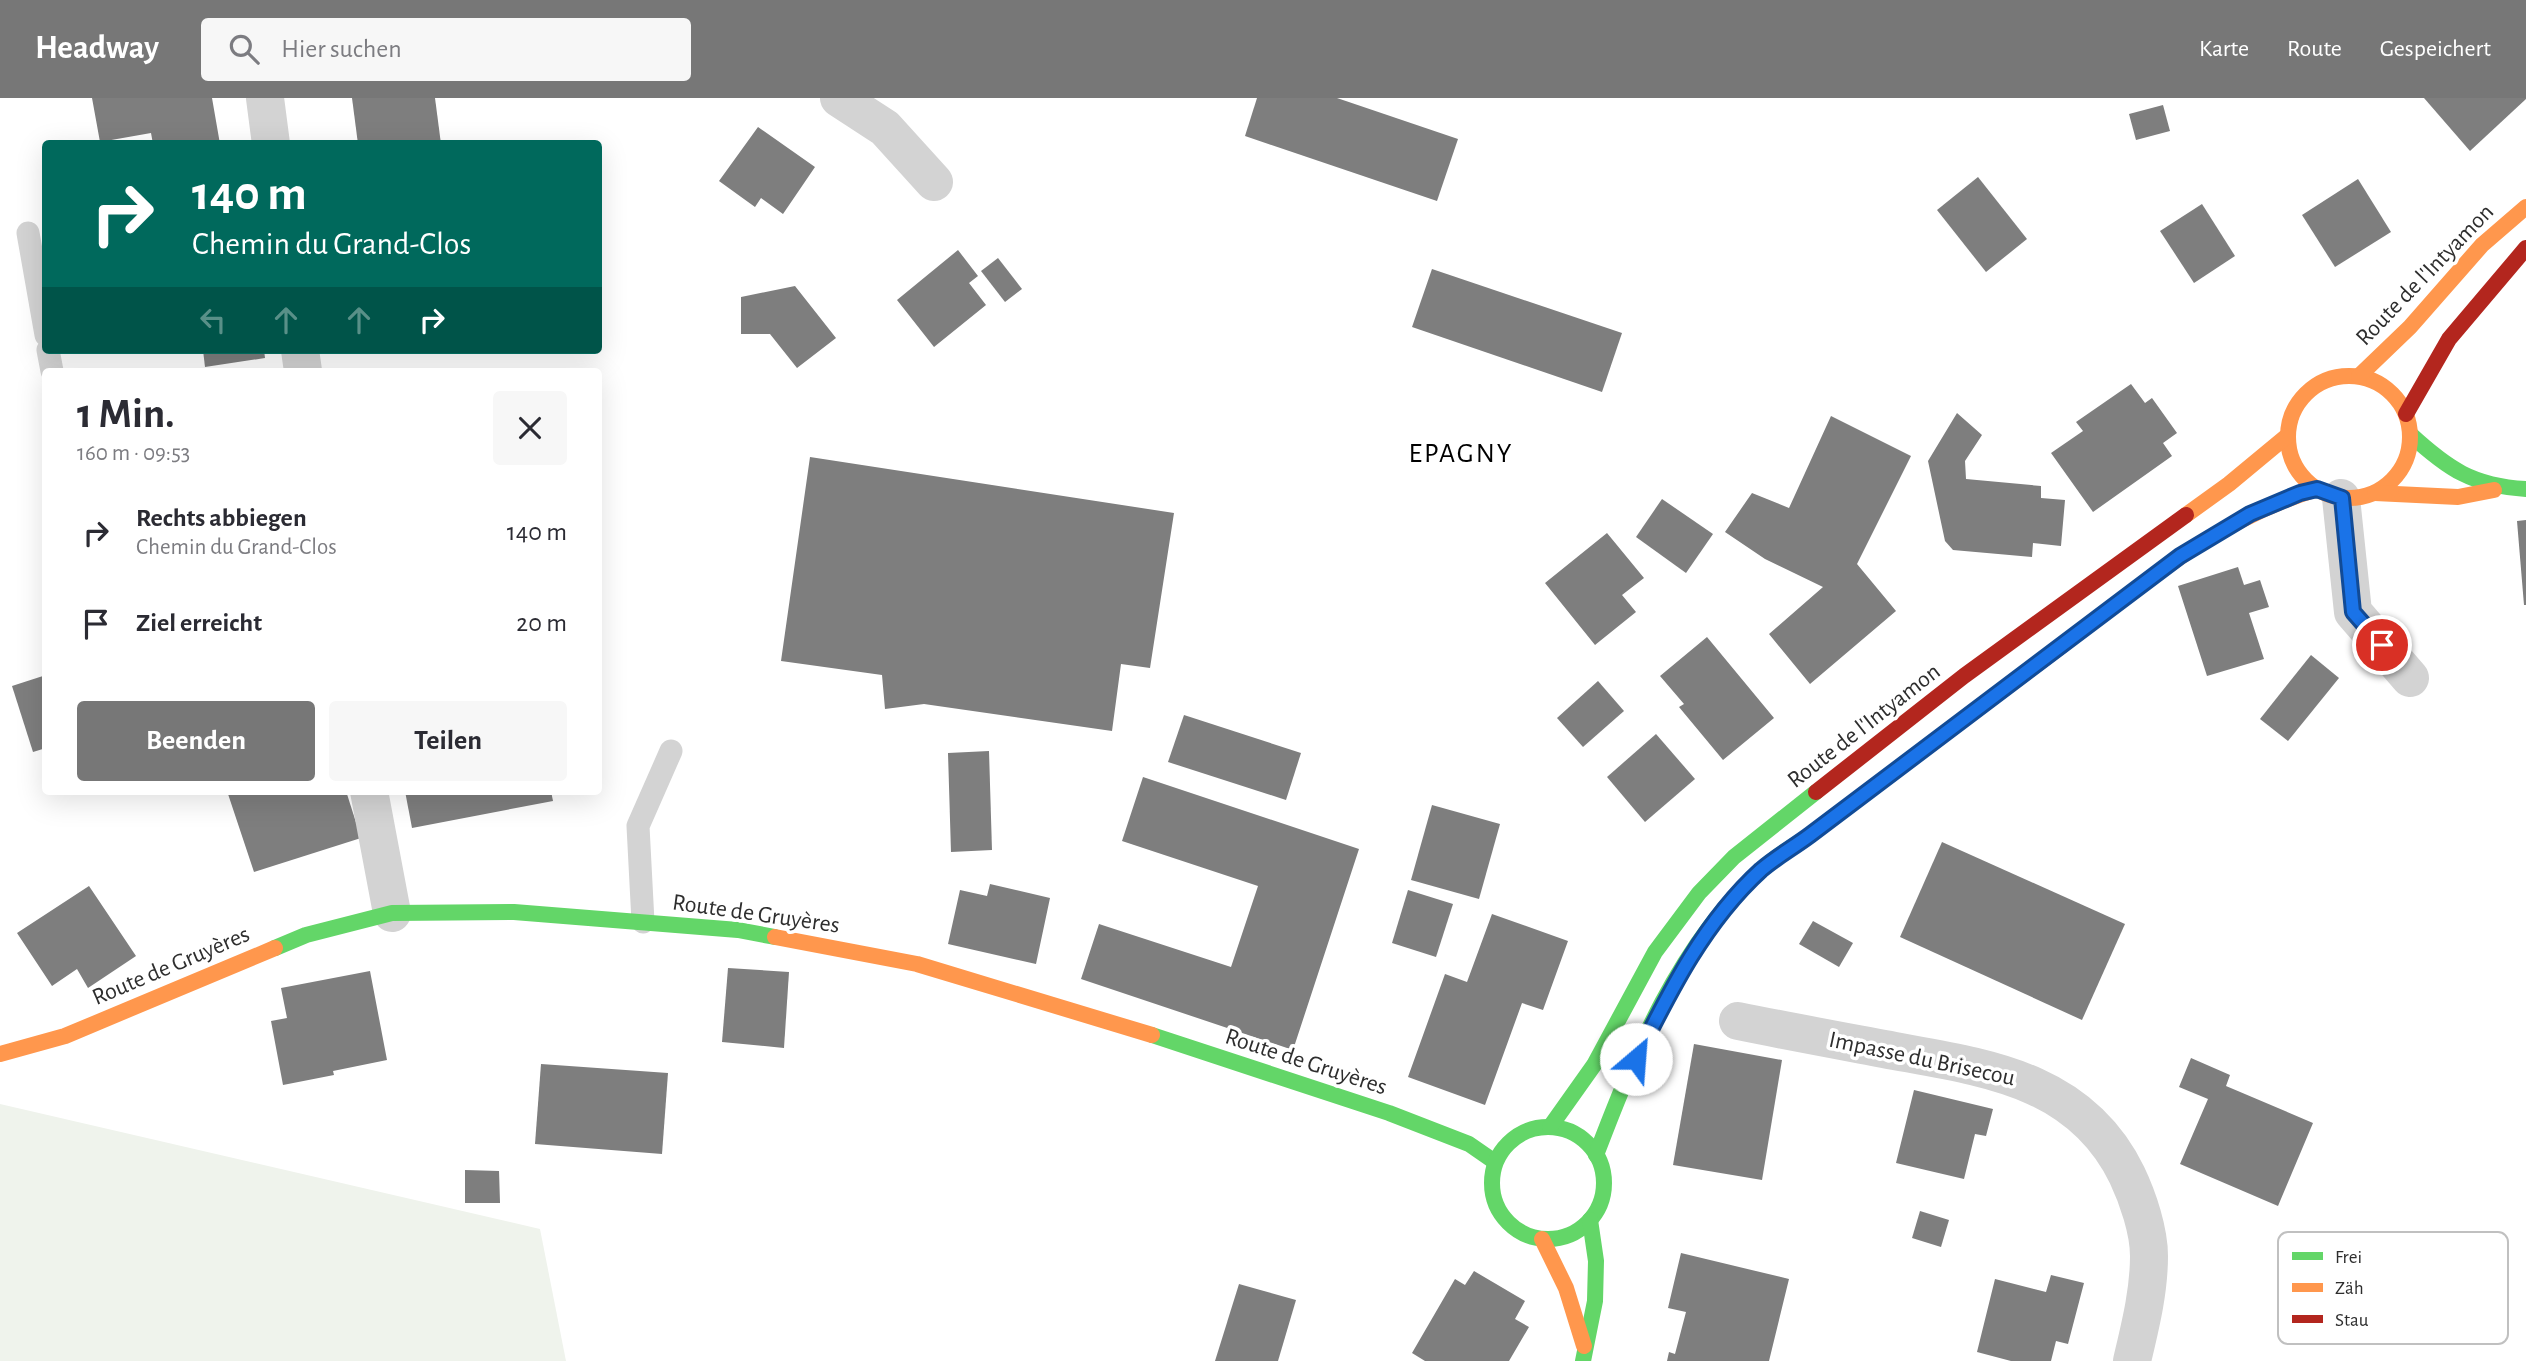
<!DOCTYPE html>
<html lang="de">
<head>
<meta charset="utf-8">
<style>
	:root { --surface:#fff; --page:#f7f7f7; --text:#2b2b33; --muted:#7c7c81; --accent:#777 }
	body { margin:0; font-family:"Alegreya Sans",sans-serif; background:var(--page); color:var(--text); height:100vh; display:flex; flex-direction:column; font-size:26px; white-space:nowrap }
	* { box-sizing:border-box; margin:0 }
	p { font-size:23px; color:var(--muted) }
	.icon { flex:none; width:38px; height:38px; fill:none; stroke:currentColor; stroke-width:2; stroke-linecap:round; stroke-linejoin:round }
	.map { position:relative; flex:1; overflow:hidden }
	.drawer { position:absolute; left:42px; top:270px; width:560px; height:427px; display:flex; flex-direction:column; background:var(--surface); border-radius:7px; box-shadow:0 7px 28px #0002 }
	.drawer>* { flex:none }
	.hud { position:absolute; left:42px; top:42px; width:560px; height:214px; border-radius:7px; box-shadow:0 7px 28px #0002; background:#00695c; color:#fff; overflow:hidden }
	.pin { position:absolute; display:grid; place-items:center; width:60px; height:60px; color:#fff; margin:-30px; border:4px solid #fff; border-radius:50%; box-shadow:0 2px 7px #0007 }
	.me { position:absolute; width:77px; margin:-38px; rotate:27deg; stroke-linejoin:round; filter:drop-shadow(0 0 5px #0008) }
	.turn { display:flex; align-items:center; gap:24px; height:147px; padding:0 35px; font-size:32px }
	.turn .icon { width:91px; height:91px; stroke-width:2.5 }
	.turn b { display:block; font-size:49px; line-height:60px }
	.lanes { display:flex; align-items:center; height:66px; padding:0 35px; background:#0003; justify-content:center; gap:35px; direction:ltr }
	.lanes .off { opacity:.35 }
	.round { display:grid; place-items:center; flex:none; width:74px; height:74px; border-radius:7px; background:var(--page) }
	.summary { display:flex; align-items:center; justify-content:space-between; height:119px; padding:0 35px }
	h1 { font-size:42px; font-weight:700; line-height:52px }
	.action { display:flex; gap:14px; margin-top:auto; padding:14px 35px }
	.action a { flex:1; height:80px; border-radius:7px; background:var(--accent); color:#fff; font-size:28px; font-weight:700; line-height:80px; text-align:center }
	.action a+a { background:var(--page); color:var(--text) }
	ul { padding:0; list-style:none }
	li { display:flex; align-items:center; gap:21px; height:91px; padding:0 35px }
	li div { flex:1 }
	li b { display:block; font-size:26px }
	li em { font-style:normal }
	header { display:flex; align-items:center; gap:42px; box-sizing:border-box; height:98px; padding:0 35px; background:var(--accent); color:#fff }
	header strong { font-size:33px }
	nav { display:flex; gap:38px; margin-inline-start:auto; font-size:24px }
	.search { width:490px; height:63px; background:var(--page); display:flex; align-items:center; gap:18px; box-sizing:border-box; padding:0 24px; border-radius:7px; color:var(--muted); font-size:26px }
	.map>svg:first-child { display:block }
	.green { fill:#eff3ec }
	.building { fill:#7e7e7e }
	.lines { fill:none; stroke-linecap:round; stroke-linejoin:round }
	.lane { stroke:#d3d3d3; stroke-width:23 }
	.street { stroke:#d3d3d3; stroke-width:38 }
	.fast { stroke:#63d668; stroke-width:16 }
	.slow { stroke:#ff974d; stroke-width:16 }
	.jam { stroke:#b3261e; stroke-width:16 }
	.route-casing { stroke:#114b97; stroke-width:18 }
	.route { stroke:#1a73e8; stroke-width:12 }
	.labels { text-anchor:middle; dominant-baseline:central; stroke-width:7; stroke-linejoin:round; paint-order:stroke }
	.street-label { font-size:24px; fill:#2e2e2e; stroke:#fff }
	.quarter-label { font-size:28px; letter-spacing:2px; fill:#000; stroke:#fff }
	.key { fill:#fff; stroke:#c0c0c0; stroke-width:2 }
	.key-label { font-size:19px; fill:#2e2e2e }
</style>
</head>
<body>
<header>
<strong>Headway</strong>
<div class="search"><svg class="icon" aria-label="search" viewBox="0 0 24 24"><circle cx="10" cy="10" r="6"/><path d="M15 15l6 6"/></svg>Hier suchen</div>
<nav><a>Karte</a><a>Route</a><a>Gespeichert</a></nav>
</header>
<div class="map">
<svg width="2526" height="1263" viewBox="0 0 2526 1263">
	<rect width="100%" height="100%" fill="#fff"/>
	<path class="green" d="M0,1006L540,1131L566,1263H0Z"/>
	<g class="building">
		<path d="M92,0H212L220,46H153L151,35L100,44Z"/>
		<path d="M352,0H435L441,46H358Z"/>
		<path d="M1257,0H1337L1458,41L1437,103L1245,38Z"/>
		<path d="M2424,0H2526V1L2470,53Z"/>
		<path d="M2163,7L2170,33L2136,42L2129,16Z"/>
		<path d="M758,29L815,69L783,116L761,100L755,109L719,83Z"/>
		<path d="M1978,79L2027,141L1986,174L1937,112Z"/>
		<path d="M2358,81L2391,134L2335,169L2302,117Z"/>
		<path d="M2202,106L2235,158L2194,185L2160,133Z"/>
		<path d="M958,152L978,178L969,185L986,207L934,249L897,202Z"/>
		<path d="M998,160L1022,191L1005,204L981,173Z"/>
		<path d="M1432,171L1622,235L1602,294L1412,229Z"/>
		<path d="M795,188L836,240L797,270L770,236H741V199Z"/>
		<path d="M203,252H264L265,260L205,269Z"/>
		<path d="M2131,286L2145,305L2152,300L2177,335L2163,345L2172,358L2093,414L2051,355L2083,333L2076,324Z"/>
		<path d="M1957,315L1982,337L1965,363L1966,381L2041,388V400L2065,402L2061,448L2033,445L2032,459L1953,452L1945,443L1928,363Z"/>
		<path d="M1831,318L1911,358L1857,466L1896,513L1810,586L1769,536L1823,489L1765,461L1725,434L1752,395L1789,410Z"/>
		<path d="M810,359L1174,415L1150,570L1121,566L1112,633L924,606L885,611L882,577L781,563Z"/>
		<path d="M1662,401L1713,436L1686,475L1636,439Z"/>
		<path d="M2526,422V507H2524L2517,423Z"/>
		<path d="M1607,435L1644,480L1622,497L1636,514L1595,547L1545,485Z"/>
		<path d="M2238,469L2244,487L2260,482L2269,509L2249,515L2264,561L2207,578L2178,488Z"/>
		<path d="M1707,539L1774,620L1723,662L1679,609L1684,606L1660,578Z"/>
		<path d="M2311,557L2339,580L2288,643L2260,621Z"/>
		<path d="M46,577V650L33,654L12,588Z"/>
		<path d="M1598,583L1624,613L1583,649L1557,620Z"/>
		<path d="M1184,617L1301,655L1286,702L1168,664Z"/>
		<path d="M1656,636L1695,681L1645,724L1607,679Z"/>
		<path d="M989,653L992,752L951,754L948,655Z"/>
		<path d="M1143,679L1359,751L1293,952L1081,881L1099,826L1231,869L1258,788L1122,743Z"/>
		<path d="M227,693H346L361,740L254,774Z"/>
		<path d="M405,693H551L553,703L412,730Z"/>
		<path d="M1432,707L1500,726L1479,801L1411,782Z"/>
		<path d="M1942,744L2125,826L2082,922L1900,839Z"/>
		<path d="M990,786L1050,800L1036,866L948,846L960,792L987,798Z"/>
		<path d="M89,788L136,858L88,890L77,871L52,888L17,835Z"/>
		<path d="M1408,792L1453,806L1436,859L1392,845Z"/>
		<path d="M1492,816L1568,843L1543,912L1522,905L1485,1007L1408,979L1445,876L1467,884Z"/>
		<path d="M1813,823L1853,845L1839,869L1799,846Z"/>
		<path d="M728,870L789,874L784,950L722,944Z"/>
		<path d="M370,873L387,962L333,973L334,977L283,987L271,923L287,920L281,890Z"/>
		<path d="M1694,946L1782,962L1762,1082L1673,1067Z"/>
		<path d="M2191,960L2230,977L2226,988L2313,1025L2278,1108L2180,1066L2208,1001L2179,989Z"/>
		<path d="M541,966L668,975L662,1056L535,1046Z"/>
		<path d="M1914,992L1993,1011L1986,1038L1975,1036L1964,1081L1896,1065Z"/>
		<path d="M465,1072L499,1073L500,1105H465Z"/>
		<path d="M1920,1113L1949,1122L1941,1149L1912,1140Z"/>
		<path d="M1681,1155L1789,1181L1769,1263H1667L1669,1254L1675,1256L1686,1214L1668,1210Z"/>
		<path d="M1474,1173L1525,1203L1515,1221L1529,1229L1509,1263H1425L1412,1255L1455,1181L1465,1187Z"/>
		<path d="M2051,1177L2084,1185L2068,1246L2056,1243L2051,1263H2011L1977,1254L1995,1181L2046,1194Z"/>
		<path d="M1239,1186L1296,1202L1278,1263H1215Z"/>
	</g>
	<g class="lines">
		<g class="lane">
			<path d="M28,135L46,237"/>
			<path d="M48,252L52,273"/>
			<path d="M643,824L638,728L671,653"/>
		</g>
		<g class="street">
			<path d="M265,0L271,46"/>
			<path d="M839,0L885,30L934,84"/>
			<path d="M300,252L303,273"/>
			<path d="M2341,400L2353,514L2410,580"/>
			<path d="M369,693L392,815"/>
			<path d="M1738,923C1787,933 1836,942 1884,951C1980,969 2079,978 2127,1077C2138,1100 2149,1133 2149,1158C2149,1194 2140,1229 2132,1263"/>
		</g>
		<g class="fast">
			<path d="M2410,336C2448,371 2473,388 2526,391"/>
			<path d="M275,850L306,837L392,815L514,814L738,832L775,839"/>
			<path d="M1152,937L1389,1015L1469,1046L1495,1064"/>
			<circle cx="1548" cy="1085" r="56"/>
			<path d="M1550,1029L1594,967L1655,854L1699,795L1734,759L1816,694"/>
			<path d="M1596,1057C1635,955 1679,846 1762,771C1778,756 1798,746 1815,733"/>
			<path d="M1583,1263L1595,1203L1596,1163L1590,1122"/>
		</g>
		<g class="slow">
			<circle cx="2349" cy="339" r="61"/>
			<path d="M2359,278L2410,229L2482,147L2526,109"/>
			<path d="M2375,395L2458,399L2494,392"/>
			<path d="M2186,417L2229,386L2287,338"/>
			<path d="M2064,546C2144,485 2218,421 2317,391"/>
			<path d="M775,839L917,866L1152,937"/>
			<path d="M0,956L65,938L275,850"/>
			<path d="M1542,1141L1566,1190L1584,1248"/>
		</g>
		<g class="jam">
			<path d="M2406,316L2449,241L2526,150"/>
			<path d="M1816,694L1964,578L2186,417"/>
			<path d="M1815,733L2064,546"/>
		</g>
	</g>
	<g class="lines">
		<defs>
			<path id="route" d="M1636,961C1670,893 1704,824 1761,772C1776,759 1794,749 1810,737L2180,458L2250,416L2300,395L2317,391L2342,400L2353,514L2382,547"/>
		</defs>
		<use href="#route" class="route-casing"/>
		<use href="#route" class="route"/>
	</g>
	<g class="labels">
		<g class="street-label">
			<text transform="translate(2425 177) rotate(-46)">Route de l'Intyamon</text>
			<text transform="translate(1864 628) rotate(-38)">Route de l'Intyamon</text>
			<text transform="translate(756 816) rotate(8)">Route de Gruyères</text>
			<text transform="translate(171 868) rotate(-23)">Route de Gruyères</text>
			<text transform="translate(1922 961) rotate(12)">Impasse du Brisecou</text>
			<text transform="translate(1306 964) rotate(18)">Route de Gruyères</text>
		</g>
		<g class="quarter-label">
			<text x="1461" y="356">EPAGNY</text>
		</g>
	</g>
	<rect x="2278" y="1134" width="230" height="112" rx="10" class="key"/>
	<rect x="2292" y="1154" width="31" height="8" fill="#63d668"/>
	<rect x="2292" y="1185" width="31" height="9" fill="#ff974d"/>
	<rect x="2292" y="1217" width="31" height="8" fill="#b3261e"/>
	<g class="key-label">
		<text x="2335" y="1165">Frei</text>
		<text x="2335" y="1196">Zäh</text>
		<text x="2335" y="1228">Stau</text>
	</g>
</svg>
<div class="pin" style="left:2382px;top:547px;background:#d93025"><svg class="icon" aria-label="arrive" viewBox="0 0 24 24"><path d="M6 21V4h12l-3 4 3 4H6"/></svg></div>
<svg class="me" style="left:1636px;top:961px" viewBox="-20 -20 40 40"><circle r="19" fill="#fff"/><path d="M0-13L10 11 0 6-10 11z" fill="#1a73e8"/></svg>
<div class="hud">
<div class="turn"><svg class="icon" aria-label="right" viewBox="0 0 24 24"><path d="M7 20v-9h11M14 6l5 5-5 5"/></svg><div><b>140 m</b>Chemin du Grand-Clos</div></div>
<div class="lanes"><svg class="icon off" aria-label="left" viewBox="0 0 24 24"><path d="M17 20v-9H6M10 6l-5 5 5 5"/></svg><svg class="icon off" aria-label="ahead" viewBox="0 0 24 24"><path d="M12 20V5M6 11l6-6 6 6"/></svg><svg class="icon off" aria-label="ahead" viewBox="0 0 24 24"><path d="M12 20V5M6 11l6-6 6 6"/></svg><svg class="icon" aria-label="right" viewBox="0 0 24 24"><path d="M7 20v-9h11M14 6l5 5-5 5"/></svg></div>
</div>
<section class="drawer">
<div class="summary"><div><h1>1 Min.</h1><p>160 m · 09:53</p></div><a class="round"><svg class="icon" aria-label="close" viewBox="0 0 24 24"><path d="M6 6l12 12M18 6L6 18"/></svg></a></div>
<ul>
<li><svg class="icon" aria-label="right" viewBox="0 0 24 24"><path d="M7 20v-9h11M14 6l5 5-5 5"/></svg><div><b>Rechts abbiegen</b><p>Chemin du Grand-Clos</p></div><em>140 m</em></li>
<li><svg class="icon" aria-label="arrive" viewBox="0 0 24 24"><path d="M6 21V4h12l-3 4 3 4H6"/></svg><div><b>Ziel erreicht</b></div><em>20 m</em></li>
</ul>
<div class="action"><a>Beenden</a><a>Teilen</a></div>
</section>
</div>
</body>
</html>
